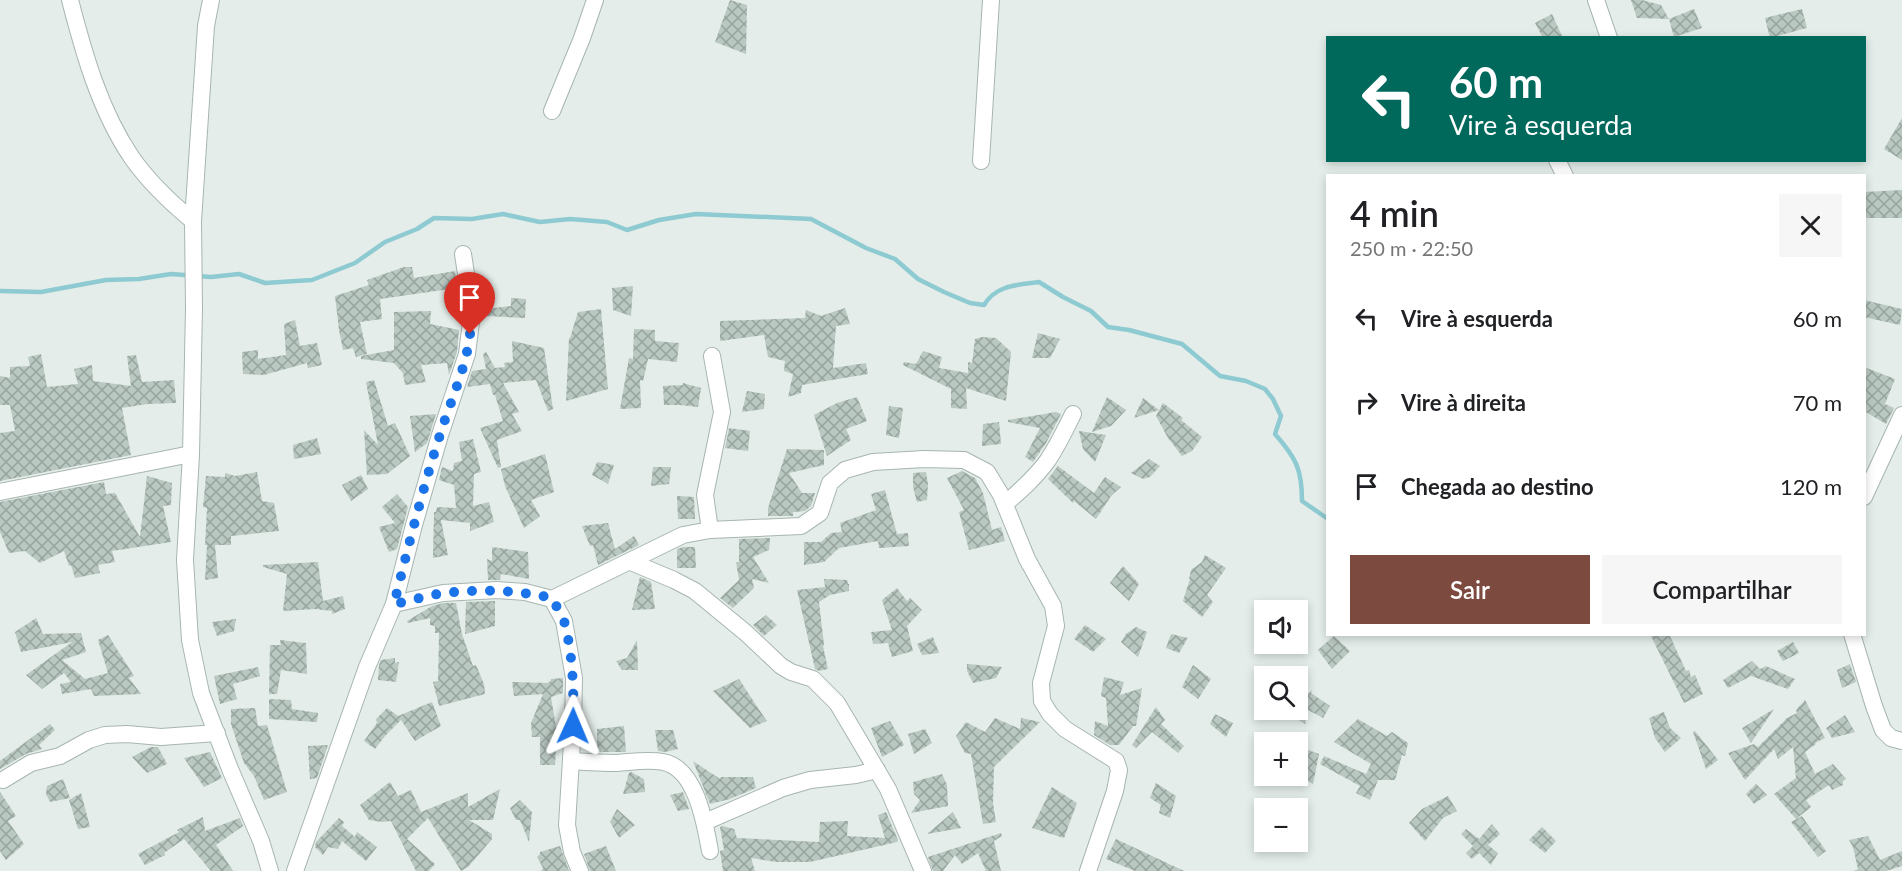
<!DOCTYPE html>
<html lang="pt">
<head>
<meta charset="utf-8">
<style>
	:root { --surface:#fff; --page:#f6f6f6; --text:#202124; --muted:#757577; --accent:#7d4a3f }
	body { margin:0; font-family:Lato,sans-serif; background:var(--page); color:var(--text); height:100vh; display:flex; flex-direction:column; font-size:22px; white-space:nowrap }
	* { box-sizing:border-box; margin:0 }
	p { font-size:20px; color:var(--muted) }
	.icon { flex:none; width:33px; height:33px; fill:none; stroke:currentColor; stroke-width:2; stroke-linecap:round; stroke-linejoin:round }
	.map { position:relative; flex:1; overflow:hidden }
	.drawer { position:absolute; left:1326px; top:174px; width:540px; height:462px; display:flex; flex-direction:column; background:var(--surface); border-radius:0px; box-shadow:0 3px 9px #0003 }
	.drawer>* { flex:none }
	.guide { position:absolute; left:1326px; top:36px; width:540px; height:126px; border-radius:0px; box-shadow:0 3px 9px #0003; background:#00695c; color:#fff; overflow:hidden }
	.buttons { position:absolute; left:1254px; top:600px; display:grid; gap:12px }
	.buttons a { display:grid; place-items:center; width:54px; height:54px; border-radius:0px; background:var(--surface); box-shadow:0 3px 9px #0003; font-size:30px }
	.pin { position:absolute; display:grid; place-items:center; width:51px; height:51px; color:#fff; margin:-62px -26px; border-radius:50% 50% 50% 0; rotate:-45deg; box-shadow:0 0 6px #0007 }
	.pin .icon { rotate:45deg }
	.me { position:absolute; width:66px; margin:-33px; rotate:1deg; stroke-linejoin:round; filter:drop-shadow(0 0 4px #0008) }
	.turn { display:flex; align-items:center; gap:21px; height:126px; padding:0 24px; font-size:27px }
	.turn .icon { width:78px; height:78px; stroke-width:2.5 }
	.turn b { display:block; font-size:42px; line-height:51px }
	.round { display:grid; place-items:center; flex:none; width:63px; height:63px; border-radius:0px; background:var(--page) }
	.summary { display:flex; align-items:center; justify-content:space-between; height:102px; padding:0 24px }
	h1 { font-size:36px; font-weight:600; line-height:45px }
	.primary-button { display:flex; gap:12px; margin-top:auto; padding:12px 24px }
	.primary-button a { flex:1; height:69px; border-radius:0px; background:var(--accent); color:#fff; font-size:24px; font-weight:600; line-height:69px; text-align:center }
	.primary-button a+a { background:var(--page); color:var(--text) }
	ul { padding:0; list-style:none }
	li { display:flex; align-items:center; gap:18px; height:84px; padding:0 24px }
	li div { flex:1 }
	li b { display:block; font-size:22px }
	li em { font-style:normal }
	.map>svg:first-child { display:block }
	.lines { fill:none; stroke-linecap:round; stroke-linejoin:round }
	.stream { stroke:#8ecad1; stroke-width:4.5 }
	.building { fill:url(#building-cross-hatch) }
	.minor-casing { stroke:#a7b5b0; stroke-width:18 }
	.minor { stroke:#fff; stroke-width:16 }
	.route { stroke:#1a73e8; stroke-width:10; stroke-dasharray:0 18 }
</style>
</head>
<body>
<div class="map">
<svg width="1902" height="871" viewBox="0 0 1902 871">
	<defs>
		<pattern id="building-cross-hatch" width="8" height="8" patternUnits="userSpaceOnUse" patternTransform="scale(1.5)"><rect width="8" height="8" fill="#bac8c2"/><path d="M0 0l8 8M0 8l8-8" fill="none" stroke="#97a49e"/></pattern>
	</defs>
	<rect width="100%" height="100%" fill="#e4ede9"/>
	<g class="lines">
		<path class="stream" d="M0,291L41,292L106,280L139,279L171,274L211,277L239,274L265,283L312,280L355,263L385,242L417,229L434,218L472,219L503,214L540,222L570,219L607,222L627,230L659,220L696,214L811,219L866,248L895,259L918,279L944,292L970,303L984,305C996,285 1017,285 1039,282L1063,297L1091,311L1108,327L1129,330L1182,344L1220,376L1246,381L1265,389L1273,399L1281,416L1275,434C1296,458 1302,469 1302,501L1328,519"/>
	</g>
	<g class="building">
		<path d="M730,0L747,5L746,54L715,42Z"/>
		<path d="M1631,0H1642L1661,5L1669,19L1637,18Z"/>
		<path d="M1694,9L1702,28L1674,37L1669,19Z"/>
		<path d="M1802,9L1807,28L1770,38L1765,18Z"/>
		<path d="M1552,14L1563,38H1543L1535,23Z"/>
		<path d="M1902,118V160L1884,149Z"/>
		<path d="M1902,190V218H1864V192Z"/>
		<path d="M404,267H412L414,278L455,271L457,288L380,299L382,319L360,322L367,354L356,357L353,348L343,350L339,330L335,296L369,285L367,280Z"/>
		<path d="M633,286L631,316L613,310L612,288Z"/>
		<path d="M511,298L526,299L525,318L486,316V309L511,306Z"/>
		<path d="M1864,300L1902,309L1900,325L1864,317Z"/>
		<path d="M845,308L850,324L836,326L833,368L866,363L868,374L802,385L801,393L788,397L793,374L784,371L785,361L768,357L764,335L720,341V321L805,318L806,310L821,316Z"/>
		<path d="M601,309L608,389L566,401L569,338H570L578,312Z"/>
		<path d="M431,311L430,324L459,330L457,352L449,375L447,363L421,365L426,382L405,385L403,373L394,363L361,359V356L394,350V312Z"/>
		<path d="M295,320L300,346L317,343L322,365L308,368L307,363L264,375L243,374L242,352L258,350V359L286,355L284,324Z"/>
		<path d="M634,329L655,330V341L679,343L677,362L648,359L643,381L640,380L641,408L620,409L629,358L633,359Z"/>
		<path d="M1038,333L1060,339L1050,358H1032Z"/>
		<path d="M982,337L996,338L1011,352L1006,401L966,388L967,409L951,408V389L903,365L904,362L916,364L923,351L942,357L939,368L968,373V362L972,363L975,339Z"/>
		<path d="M512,341L544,348L553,409L548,411L536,380L503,383L519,412L512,414L522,431L497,440L501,467L498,468L480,428L503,421L495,395H493L490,384L467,387L472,371L486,369L483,354L486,352L495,368L505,367L504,363L513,362Z"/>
		<path d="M41,354L47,387L78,384L74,369L92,365L93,381L131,386L127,356L136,355L142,382L174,380L176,403L147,404L122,408L131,455L0,481V433L15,431L10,405H0V376L10,378V367L30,366L28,357Z"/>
		<path d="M1864,367L1895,379L1885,404L1894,408L1886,424L1864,411Z"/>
		<path d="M374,380L388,426L395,423L410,456L387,474L367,475L364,430L378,445L366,382Z"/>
		<path d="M683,383L701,388L698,407L680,405H664L663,386L683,385Z"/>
		<path d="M747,391L765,394L764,409L742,412Z"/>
		<path d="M857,397L867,421L846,429L851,440L827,456L814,415L837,403Z"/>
		<path d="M1107,397L1126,410L1111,426L1092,432Z"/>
		<path d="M1143,398L1159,410L1134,418Z"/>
		<path d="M1163,403L1183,418L1181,420L1202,437L1192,451L1182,456L1168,438L1156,416Z"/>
		<path d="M889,406L903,408L899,438L886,435Z"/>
		<path d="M1056,412L1061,414L1046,443L1033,462L1025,457L1040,428L1008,422V420Z"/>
		<path d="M436,414L427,443L415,452L410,416Z"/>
		<path d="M999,422L1001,444L982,446L983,424Z"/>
		<path d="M729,428L750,431L748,451L725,448Z"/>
		<path d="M1079,431L1106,435L1095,462L1083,449Z"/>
		<path d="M317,438L321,454L294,459L293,445Z"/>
		<path d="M473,439L481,472L474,474L473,506L489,502L494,522L470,531V523L441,520L448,555L433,558L434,512H436L437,507L456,508L454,485L439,480L442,467L453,471L454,463L462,461L459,442Z"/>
		<path d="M787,449L824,450V465L789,473L802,493H815L811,506L805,511L793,512V516H768V508Z"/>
		<path d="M545,454L554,492L531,500L540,516L524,528L505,486L501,469Z"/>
		<path d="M1149,459L1160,466L1150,477L1143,479L1131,473Z"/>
		<path d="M597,462L614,465L608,484L592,475Z"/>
		<path d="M1058,466L1094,493L1105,477L1121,487L1111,496L1096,519L1074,501L1073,503L1048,479Z"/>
		<path d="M653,467H671L669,484L651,486Z"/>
		<path d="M962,471L975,478L983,493L992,530L1001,527L1005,541L969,550L959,512L964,510L947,478Z"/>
		<path d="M257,472L262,501L274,503L279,531L231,536V545H215L218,578L205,580L207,545H205L207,508L203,507L206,476L225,477V473L235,476Z"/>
		<path d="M926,472L928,484L927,500L917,502L913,487V473Z"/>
		<path d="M361,475L368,489L351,501L342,485Z"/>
		<path d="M147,476L172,483L171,505L163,506L171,542L112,551L115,562L98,565L100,573L75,578L71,565L69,566L64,551L40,563L25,551L9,553L0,532V502L104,482L106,494L115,493L140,537Z"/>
		<path d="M885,490L897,534L908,533L909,546L879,548L878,541L839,548L824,562L804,565V542H821L831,533L842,532L840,523L876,510L871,494Z"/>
		<path d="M397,494L408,507L397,549L389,552L379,527L395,523L382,507Z"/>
		<path d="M677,496L694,497L695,519H678Z"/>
		<path d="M608,523L615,549L634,536L639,545L598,565L593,545L590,546L582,526Z"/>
		<path d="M770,538L769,550L753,557L769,583L752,579L754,588L733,608L720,598L739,580L736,562H739V539Z"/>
		<path d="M492,547L528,552L529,579L501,574L500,580H488L487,559L492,561Z"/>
		<path d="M683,547H695L696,568H677V549Z"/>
		<path d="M1205,555L1226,568L1207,595L1213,602L1202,617L1183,601L1190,579H1189L1191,570L1202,562Z"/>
		<path d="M318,562L323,601L343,596L345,609L332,614V611L315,609L283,611L287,574L263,567V565Z"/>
		<path d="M1123,566L1139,584L1129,601L1110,583Z"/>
		<path d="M640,577L651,582L655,609L632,610Z"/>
		<path d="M824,579L847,580L848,584H849V591L830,595L819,602L824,645L823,646L828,669L819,671L815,669L797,590L825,587Z"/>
		<path d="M897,588L907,601L910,598L922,610L907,626L913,651L892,657L888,643L873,644L871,632L892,630L882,600Z"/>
		<path d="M495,601V626L465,634L466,602Z"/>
		<path d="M444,603H456L462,634L473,666L476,665L484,684L485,694L439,706L433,682L438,681L439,633H435V626L430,625V618L408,623L407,621L432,606Z"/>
		<path d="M766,615L777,625L764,636L753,625Z"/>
		<path d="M36,618L43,634L81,633L86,652L62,660L85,679L108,673L98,640L108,635L134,676L129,678L141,694L94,696L91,689L62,694L60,684L71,682L64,673L42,689L26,675L72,642L21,652L15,632Z"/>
		<path d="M236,619L234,631L217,636L212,622Z"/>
		<path d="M1085,625L1106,639L1093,652L1074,639Z"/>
		<path d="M1136,627L1147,632L1138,657L1121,642L1126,634Z"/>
		<path d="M1171,634L1188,638L1179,653L1166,648Z"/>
		<path d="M1650,634H1669L1686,671L1689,670L1691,677L1695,675L1703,694L1684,703Z"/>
		<path d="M1334,636L1350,651L1332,669L1318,650Z"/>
		<path d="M933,637L939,653L922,655L917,644Z"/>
		<path d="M280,640L306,643L307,674L281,670L277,694H269L270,645H281Z"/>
		<path d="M637,640L638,670H622L616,661L627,658Z"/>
		<path d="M1793,642L1799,653L1783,661L1777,651Z"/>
		<path d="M395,658V663L399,662L396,682L378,680L379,665L381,660Z"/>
		<path d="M1752,661L1760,669L1766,666L1795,679L1788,689L1751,676L1728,688L1723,680Z"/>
		<path d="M967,664L1002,667L996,678L973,683L967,671Z"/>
		<path d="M1850,664L1856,682L1842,688L1837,670Z"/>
		<path d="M1193,665L1211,679L1198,699L1182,687Z"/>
		<path d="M258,667L260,676L233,684L237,699L220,704L214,676Z"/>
		<path d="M1104,677L1124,682L1120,695L1142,688L1136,726H1133L1119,745H1110L1094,735L1095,721L1108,726L1106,698L1101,696Z"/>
		<path d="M563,678V693L551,697L557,733L555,765H540V737H532L531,723L543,694L514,696L512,682L548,683L549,681L550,683L551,679Z"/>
		<path d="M739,679L758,708L767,721L750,728L713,691Z"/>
		<path d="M1312,690L1311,693L1330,706L1323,718L1308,710L1305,724L1287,713L1291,710H1298V703Z"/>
		<path d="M269,699L291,700L292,709L318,713L317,722L269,719Z"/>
		<path d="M1805,700L1825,738L1815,743L1816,744L1805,752L1815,774L1833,764L1846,779L1843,781V785L1832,790L1829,785L1806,800L1811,807L1796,819L1774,794L1796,778L1793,747L1778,759L1774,749L1745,780L1728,753L1754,744L1758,747L1787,718L1797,713L1796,710Z"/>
		<path d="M432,702L441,726L415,741L401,720L385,736L375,749L364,741L377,723L376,719L387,708L398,716Z"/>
		<path d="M1156,707L1165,720L1161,724L1184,746L1178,753L1152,732L1136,748L1132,745Z"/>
		<path d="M255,708L258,726L267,725L287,792L264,800L254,776L244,763L231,724V709Z"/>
		<path d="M1774,709L1751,743L1742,728Z"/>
		<path d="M1664,712L1670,728L1681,738L1665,752L1655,738L1649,718Z"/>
		<path d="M1215,714L1233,723L1226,737L1210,724Z"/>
		<path d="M1845,715L1855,732L1832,738L1826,728Z"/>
		<path d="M995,718L1020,729L1021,718L1040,722L994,767L993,803L996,822L983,824L971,754L965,753L956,736L966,722L985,732Z"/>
		<path d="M1358,719L1387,736L1392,732L1408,743L1405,756L1402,755L1395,780H1378L1370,800L1356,793L1360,786L1320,764L1324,756L1366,774L1371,764L1334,742Z"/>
		<path d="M890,721L904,745L882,757L871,728Z"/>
		<path d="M50,724L55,730L39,745L42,749L26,754L0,769V761Z"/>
		<path d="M624,726L626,752H597V729Z"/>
		<path d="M925,729L932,743L914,754L908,734Z"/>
		<path d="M655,730H673L678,749L665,752L658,751Z"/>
		<path d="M1695,731L1718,760L1706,769L1693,732Z"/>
		<path d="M328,745L317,778L310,779L308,746Z"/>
		<path d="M151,747H158L167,764L147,773L132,757Z"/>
		<path d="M1300,747L1319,754L1313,784L1298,773V754Z"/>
		<path d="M210,752L222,778L204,787L184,758Z"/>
		<path d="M693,761L720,779L721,777H753L756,788L730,799L710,804Z"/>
		<path d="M631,772L644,779L645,792L623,794L629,773Z"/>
		<path d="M942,774L947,785L948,806L911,813L920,800L914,794L913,782Z"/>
		<path d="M63,779L70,798L50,802L46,794L47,786Z"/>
		<path d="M390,782L398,796L411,790L421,812L468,793V807L500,789L493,820H469L492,834V839L468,867L461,871L428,818L407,839L435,864L429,871H416L391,821L382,822L369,820L360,805Z"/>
		<path d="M1156,783L1176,796L1170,818L1159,813L1161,805L1150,798Z"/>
		<path d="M1756,784L1767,795L1754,804L1746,794Z"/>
		<path d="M1052,787L1077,803L1064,838L1032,828Z"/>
		<path d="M0,792L16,816L8,821L24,844L6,860L0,851Z"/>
		<path d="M683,792L689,809L678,811L670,795Z"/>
		<path d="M81,793L90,827L78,829L69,800Z"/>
		<path d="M1448,796L1457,811L1443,818L1425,841L1409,823L1422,809Z"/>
		<path d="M520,800L532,812L529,842L520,820H516L510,808Z"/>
		<path d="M617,809L635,825L619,838L610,822Z"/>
		<path d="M886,812L898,840L897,842L810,862H776L751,858L755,871H723L720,851L724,850L720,827L723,826L734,829L737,838L819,842L820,822L848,821L847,836L885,838L878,815Z"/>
		<path d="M953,812L961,828L927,834Z"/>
		<path d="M1802,816L1826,851L1818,857L1791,822Z"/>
		<path d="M203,817L205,831L240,818L243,826L216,845L233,871H211L184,839L164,853L165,855L145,865L138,854L179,832L177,830Z"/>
		<path d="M339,818L344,822L342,826L355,837L357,832L377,847L366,861L342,841L338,849L328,847L323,855L315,847L316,842Z"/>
		<path d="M1492,824L1500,834L1488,845L1498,853L1491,865L1479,853L1472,859L1466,853L1473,846L1461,834L1466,829L1479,839Z"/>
		<path d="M1542,827L1556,841L1545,853L1529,840Z"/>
		<path d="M1001,833L1002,836L994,841L1001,871H986L978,853L962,864L955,855L943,871H933L928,857Z"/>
		<path d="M1868,836L1880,860L1902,851V866L1886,871H1854L1858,869L1853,847L1849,840Z"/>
		<path d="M1116,839L1184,871H1135L1106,859Z"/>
		<path d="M560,846L569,871H541L543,868L537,857L540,854V852Z"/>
		<path d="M606,846L616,871H590L584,854Z"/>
	</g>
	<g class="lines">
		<defs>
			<g id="minor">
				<path d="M70,0C84,54 100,111 132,158C149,182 171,203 193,221"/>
				<path d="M211,0L206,26L193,221L194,308L191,454L185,560L190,640L201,693L230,769L261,841L270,871"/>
				<path d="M1596,0L1609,38"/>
				<path d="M552,111L582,38L595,0"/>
				<path d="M1557,160L1565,176"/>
				<path d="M981,161L991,0"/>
				<path d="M0,492L191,454"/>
				<path d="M1864,497L1902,415"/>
				<path d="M1005,504C1020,491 1036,477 1048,460C1058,445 1065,430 1073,414"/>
				<path d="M710,530L705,495L722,412L712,356"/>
				<path d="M631,562L674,580L695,591L746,633L781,666L791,672L813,679L837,703L888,789L923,871"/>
				<path d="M552,599L564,621L574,678L573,726L567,825L572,852L580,871"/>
				<path d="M394,604L443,593L497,590L525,592L552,599L683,535L710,530L801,526L820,513L830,483L845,470L873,462L924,459L964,460L987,472L1001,495L1027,559L1053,606L1056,626L1041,683L1042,701L1050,714L1065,729L1116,761L1119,770L1115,791L1088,871"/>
				<path d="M1852,634L1874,706L1883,730L1891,738L1902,741"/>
				<path d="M571,761C586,762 601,763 617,763C632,762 648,759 663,762C696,768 705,823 710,851"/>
				<path d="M3,780L31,763L60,756L89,740L105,735L127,734L161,737L217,733"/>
				<path d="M705,822L783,788L810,780L856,775L877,770"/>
				<path d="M295,871L367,667L394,604L414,525L440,435L467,354L472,314L463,254"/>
			</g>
		</defs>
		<use href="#minor" class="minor-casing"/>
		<use href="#minor" class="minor"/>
	</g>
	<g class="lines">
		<path class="route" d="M470,334C466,369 450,402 440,435C422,491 408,548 394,604C411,601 428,595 445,593C481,589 516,590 552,598C556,606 562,615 565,624C573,657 574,691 573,726"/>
	</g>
</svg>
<div class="buttons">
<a><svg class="icon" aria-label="sound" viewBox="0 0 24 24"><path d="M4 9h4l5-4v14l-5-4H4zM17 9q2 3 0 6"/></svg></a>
<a><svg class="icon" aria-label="search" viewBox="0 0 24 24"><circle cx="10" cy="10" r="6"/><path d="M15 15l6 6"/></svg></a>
<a>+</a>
<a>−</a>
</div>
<div class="pin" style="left:470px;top:334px;background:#d93025"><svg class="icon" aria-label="arrive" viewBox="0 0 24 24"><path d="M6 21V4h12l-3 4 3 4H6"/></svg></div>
<svg class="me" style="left:573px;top:726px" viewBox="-20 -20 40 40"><path d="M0-17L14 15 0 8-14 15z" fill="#1a73e8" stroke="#fff" stroke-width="4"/></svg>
<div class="guide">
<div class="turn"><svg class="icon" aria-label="left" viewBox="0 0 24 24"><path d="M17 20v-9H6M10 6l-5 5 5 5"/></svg><div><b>60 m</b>Vire à esquerda</div></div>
</div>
<section class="drawer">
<div class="summary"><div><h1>4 min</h1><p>250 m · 22:50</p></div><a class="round"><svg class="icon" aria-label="close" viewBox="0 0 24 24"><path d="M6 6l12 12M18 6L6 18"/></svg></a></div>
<ul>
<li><svg class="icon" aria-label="left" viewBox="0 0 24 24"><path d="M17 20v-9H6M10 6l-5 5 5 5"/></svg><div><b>Vire à esquerda</b></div><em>60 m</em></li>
<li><svg class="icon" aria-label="right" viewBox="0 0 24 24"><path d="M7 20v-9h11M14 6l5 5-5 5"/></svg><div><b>Vire à direita</b></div><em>70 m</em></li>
<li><svg class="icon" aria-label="arrive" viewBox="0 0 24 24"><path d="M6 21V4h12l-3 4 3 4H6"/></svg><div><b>Chegada ao destino</b></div><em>120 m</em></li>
</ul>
<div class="primary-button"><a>Sair</a><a>Compartilhar</a></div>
</section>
</div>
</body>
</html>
